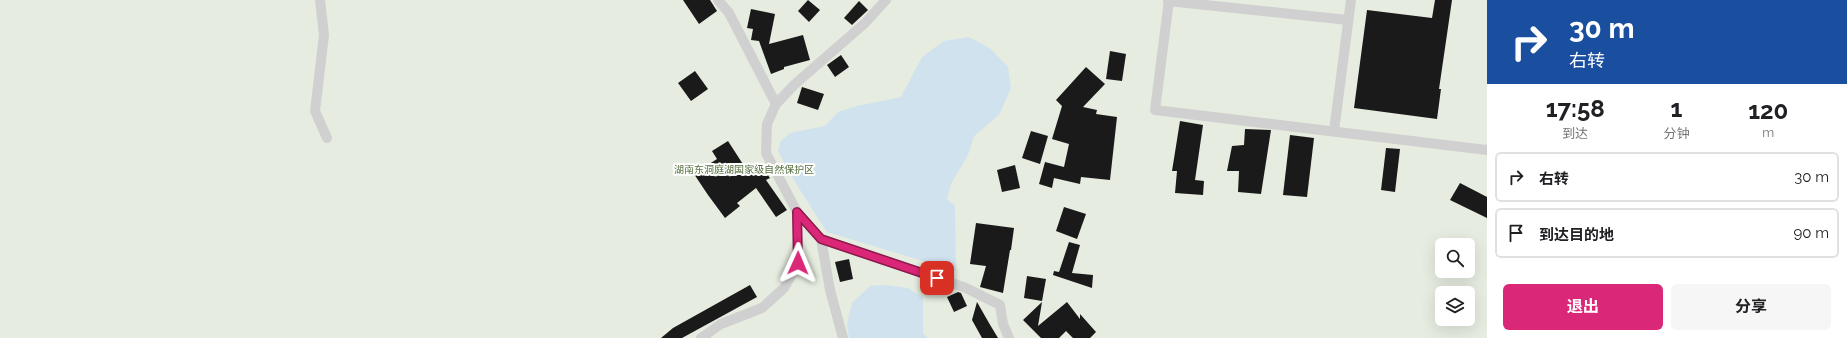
<!DOCTYPE html>
<html lang="zh">
<head>
<meta charset="utf-8">
<style>
	:root { --surface:#fff; --page:#f6f6f6; --text:#202124; --muted:#757577; --line:#e0e0e0; --accent:#db2777 }
	body { margin:0; font-family:Raleway,"Noto Sans SC",sans-serif; background:var(--page); color:var(--text); height:100vh; display:flex; flex-direction:column; font-size:15px; white-space:nowrap }
	* { box-sizing:border-box; margin:0 }
	p { font-size:13px; color:var(--muted) }
	.icon { flex:none; width:22px; height:22px; fill:none; stroke:currentColor; stroke-width:2; stroke-linecap:round; stroke-linejoin:round }
	.map { position:relative; flex:1; overflow:hidden }
	.details { display:flex; flex-direction:column; background:var(--surface); width:360px }
	.details>* { flex:none }
	.guide { background:#1a4fa0; color:#fff; overflow:hidden }
	.tools { position:absolute; left:1435px; top:238px; display:grid; gap:8px }
	.tools a { display:grid; place-items:center; width:40px; height:40px; border-radius:6px; background:var(--surface); box-shadow:0 4px 16px #0002; font-size:20px }
	.pin { position:absolute; display:grid; place-items:center; width:34px; height:34px; color:#fff; margin:-17px; border-radius:8px; box-shadow:0 2px 6px #0006 }
	.me { position:absolute; width:44px; margin:-22px; rotate:1deg; stroke-linejoin:round; filter:drop-shadow(0 0 3px #0008) }
	.turn { display:flex; align-items:center; gap:14px; height:84px; padding:0 16px; font-size:18px }
	.turn .icon { width:52px; height:52px; stroke-width:2.5 }
	.turn b { display:block; font-size:28px; line-height:34px }
	.eta { display:flex; justify-content:space-evenly; align-items:center; height:68px; text-align:center }
	.eta b { font-size:24px; font-weight:700; line-height:28px }
	.cta { display:flex; gap:8px; margin-top:auto; padding:8px 16px }
	.cta a { flex:1; height:46px; border-radius:6px; background:var(--accent); color:#fff; font-size:16px; font-weight:700; line-height:46px; text-align:center }
	.cta a+a { background:var(--page); color:var(--text) }
	ul { padding:0; list-style:none }
	li { display:flex; align-items:center; gap:12px; height:50px; margin:0 8px 6px; padding:0 8px; border:2px solid var(--line); border-radius:6px }
	li div { flex:1 }
	li b { display:block; font-size:15px }
	li em { font-style:normal }
	main { display:flex; flex:1; min-height:0 }
	.map>svg:first-child { display:block }
	.green { fill:#e6ecdf; fill-rule:evenodd }
	.water { fill:#cfe2ee }
	.building { fill:#1a1a1a }
	.lines { fill:none; stroke-linecap:round; stroke-linejoin:round }
	.street { stroke:#d0d0d0; stroke-width:10 }
	.route-casing { stroke:#8e194d; stroke-width:10 }
	.route { stroke:#db2777; stroke-width:7 }
	.labels { text-anchor:middle; dominant-baseline:central; stroke-width:4; stroke-linejoin:round; paint-order:stroke }
	.park-label { font-size:10px; fill:#56703f; stroke:#fff }
</style>
</head>
<body>
<main>
<div class="map">
<svg width="1487" height="338" viewBox="0 0 1487 338">
	<rect width="100%" height="100%" fill="#fff"/>
	<path class="green" d="M0,0H1487V338H0ZM1442,245H1468V271H1442ZM1442,293H1468V319H1442Z"/>
	<g class="water">
		<path d="M969,37L991,49L1008,67L1011,88L999,115L974,136L968,155L951,184L947,199L955,206L956,271L827,232L795,182L778,151L780,142L790,133L825,126L838,112L857,106L901,97L922,57L944,41Z"/>
		<path d="M884,285L908,288L923,298V333L928,338H849L847,324L852,303L870,286Z"/>
	</g>
	<g class="building">
		<path d="M683,0H710L717,11L699,24Z"/>
		<path d="M808,0L820,10L809,22L798,11Z"/>
		<path d="M1435,0H1452L1439,89H1441L1437,119L1354,108L1367,10L1432,18Z"/>
		<path d="M859,1L868,10L852,25L844,18Z"/>
		<path d="M751,9L775,14L769,44L803,35L810,60L784,67V69L771,74L759,41L751,40L753,29L747,28Z"/>
		<path d="M1110,51L1126,54L1122,81L1106,79Z"/>
		<path d="M841,55L849,67L835,77L827,65Z"/>
		<path d="M1086,67L1105,84L1083,107L1097,110L1096,114L1117,117L1110,180L1081,177L1080,184L1054,178L1052,188L1039,184L1045,162L1064,167L1069,144L1052,139L1062,106L1056,100Z"/>
		<path d="M695,71L708,89L691,101L678,83Z"/>
		<path d="M802,87L824,94L818,110L797,103Z"/>
		<path d="M1180,121L1203,125L1195,180L1204,181L1203,195L1175,193L1177,171H1172Z"/>
		<path d="M1245,129L1271,130L1261,194L1238,192L1239,171H1227L1232,146L1244,145Z"/>
		<path d="M1031,131L1048,136L1040,164L1022,158Z"/>
		<path d="M1290,135L1314,138L1307,197L1283,195Z"/>
		<path d="M728,141L748,172L759,163L770,178L766,180L787,210L776,217L756,188L737,203L740,206L725,218L708,195L694,174L717,159L712,151Z"/>
		<path d="M1386,148L1400,149L1395,192L1381,190Z"/>
		<path d="M1015,165L1020,188L1002,192L997,170Z"/>
		<path d="M1460,183L1487,197V218L1450,200Z"/>
		<path d="M1064,207L1086,214L1077,239L1056,231Z"/>
		<path d="M976,223L1014,228L1011,250H1010L1003,293L980,287L986,266L970,264Z"/>
		<path d="M1069,242L1080,245L1072,273L1093,275L1092,288L1053,275L1054,271L1059,272Z"/>
		<path d="M849,259L853,279L840,282L835,262Z"/>
		<path d="M1027,276L1046,279L1042,301L1024,298Z"/>
		<path d="M750,285L757,297L682,338H661L673,328Z"/>
		<path d="M958,292L961,293L967,306L954,312L947,297Z"/>
		<path d="M977,302L989,323L998,338H982L972,320Z"/>
		<path d="M1042,302L1038,326L1067,302L1080,319V314L1096,332L1090,338H1073L1066,331L1059,338H1041L1023,320Z"/>
	</g>
	<g class="lines">
		<g class="street">
			<path d="M320,0L324,35L315,111L327,138"/>
			<path d="M718,0L729,13L776,104"/>
			<path d="M886,0L865,23L794,85L776,104L767,124L766,153L797,212L821,239L966,288L1000,305L1003,324L1009,338"/>
			<path d="M1169,0L1155,110L1487,150"/>
			<path d="M1168,1L1348,20"/>
			<path d="M1334,131L1351,0"/>
			<path d="M821,239L830,290L843,338"/>
			<path d="M701,338L721,324L762,308L784,288L798,263L797,212"/>
		</g>
	</g>
	<g class="lines">
		<defs>
			<path id="route" d="M798,263L797,212L821,239L937,278"/>
		</defs>
		<use href="#route" class="route-casing"/>
		<use href="#route" class="route"/>
	</g>
	<g class="labels">
		<g class="park-label">
			<text x="744" y="169">湖南东洞庭湖国家级自然保护区</text>
		</g>
	</g>
</svg>
<div class="tools">
<a><svg class="icon" aria-label="search" viewBox="0 0 24 24"><circle cx="10" cy="10" r="6"/><path d="M15 15l6 6"/></svg></a>
<a><svg class="icon" aria-label="layers" viewBox="0 0 24 24"><path d="M12 4l9 5-9 5-9-5zM3 14l9 5 9-5"/></svg></a>
</div>
<div class="pin" style="left:937px;top:278px;background:#d93025"><svg class="icon" aria-label="arrive" viewBox="0 0 24 24"><path d="M6 21V4h12l-3 4 3 4H6"/></svg></div>
<svg class="me" style="left:798px;top:263px" viewBox="-20 -20 40 40"><path d="M0-17L14 15 0 8-14 15z" fill="#db2777" stroke="#fff" stroke-width="4"/></svg>
</div>
<section class="details">
<div class="guide">
<div class="turn"><svg class="icon" aria-label="right" viewBox="0 0 24 24"><path d="M7 20v-9h11M14 6l5 5-5 5"/></svg><div><b>30 m</b>右转</div></div>
</div>
<div class="eta">
<div><b>17:58</b><p>到达</p></div>
<div><b>1</b><p>分钟</p></div>
<div><b>120</b><p>m</p></div>
</div>
<ul>
<li><svg class="icon" aria-label="right" viewBox="0 0 24 24"><path d="M7 20v-9h11M14 6l5 5-5 5"/></svg><div><b>右转</b></div><em>30 m</em></li>
<li><svg class="icon" aria-label="arrive" viewBox="0 0 24 24"><path d="M6 21V4h12l-3 4 3 4H6"/></svg><div><b>到达目的地</b></div><em>90 m</em></li>
</ul>
<div class="cta"><a>退出</a><a>分享</a></div>
</section>
</main>
</body>
</html>
